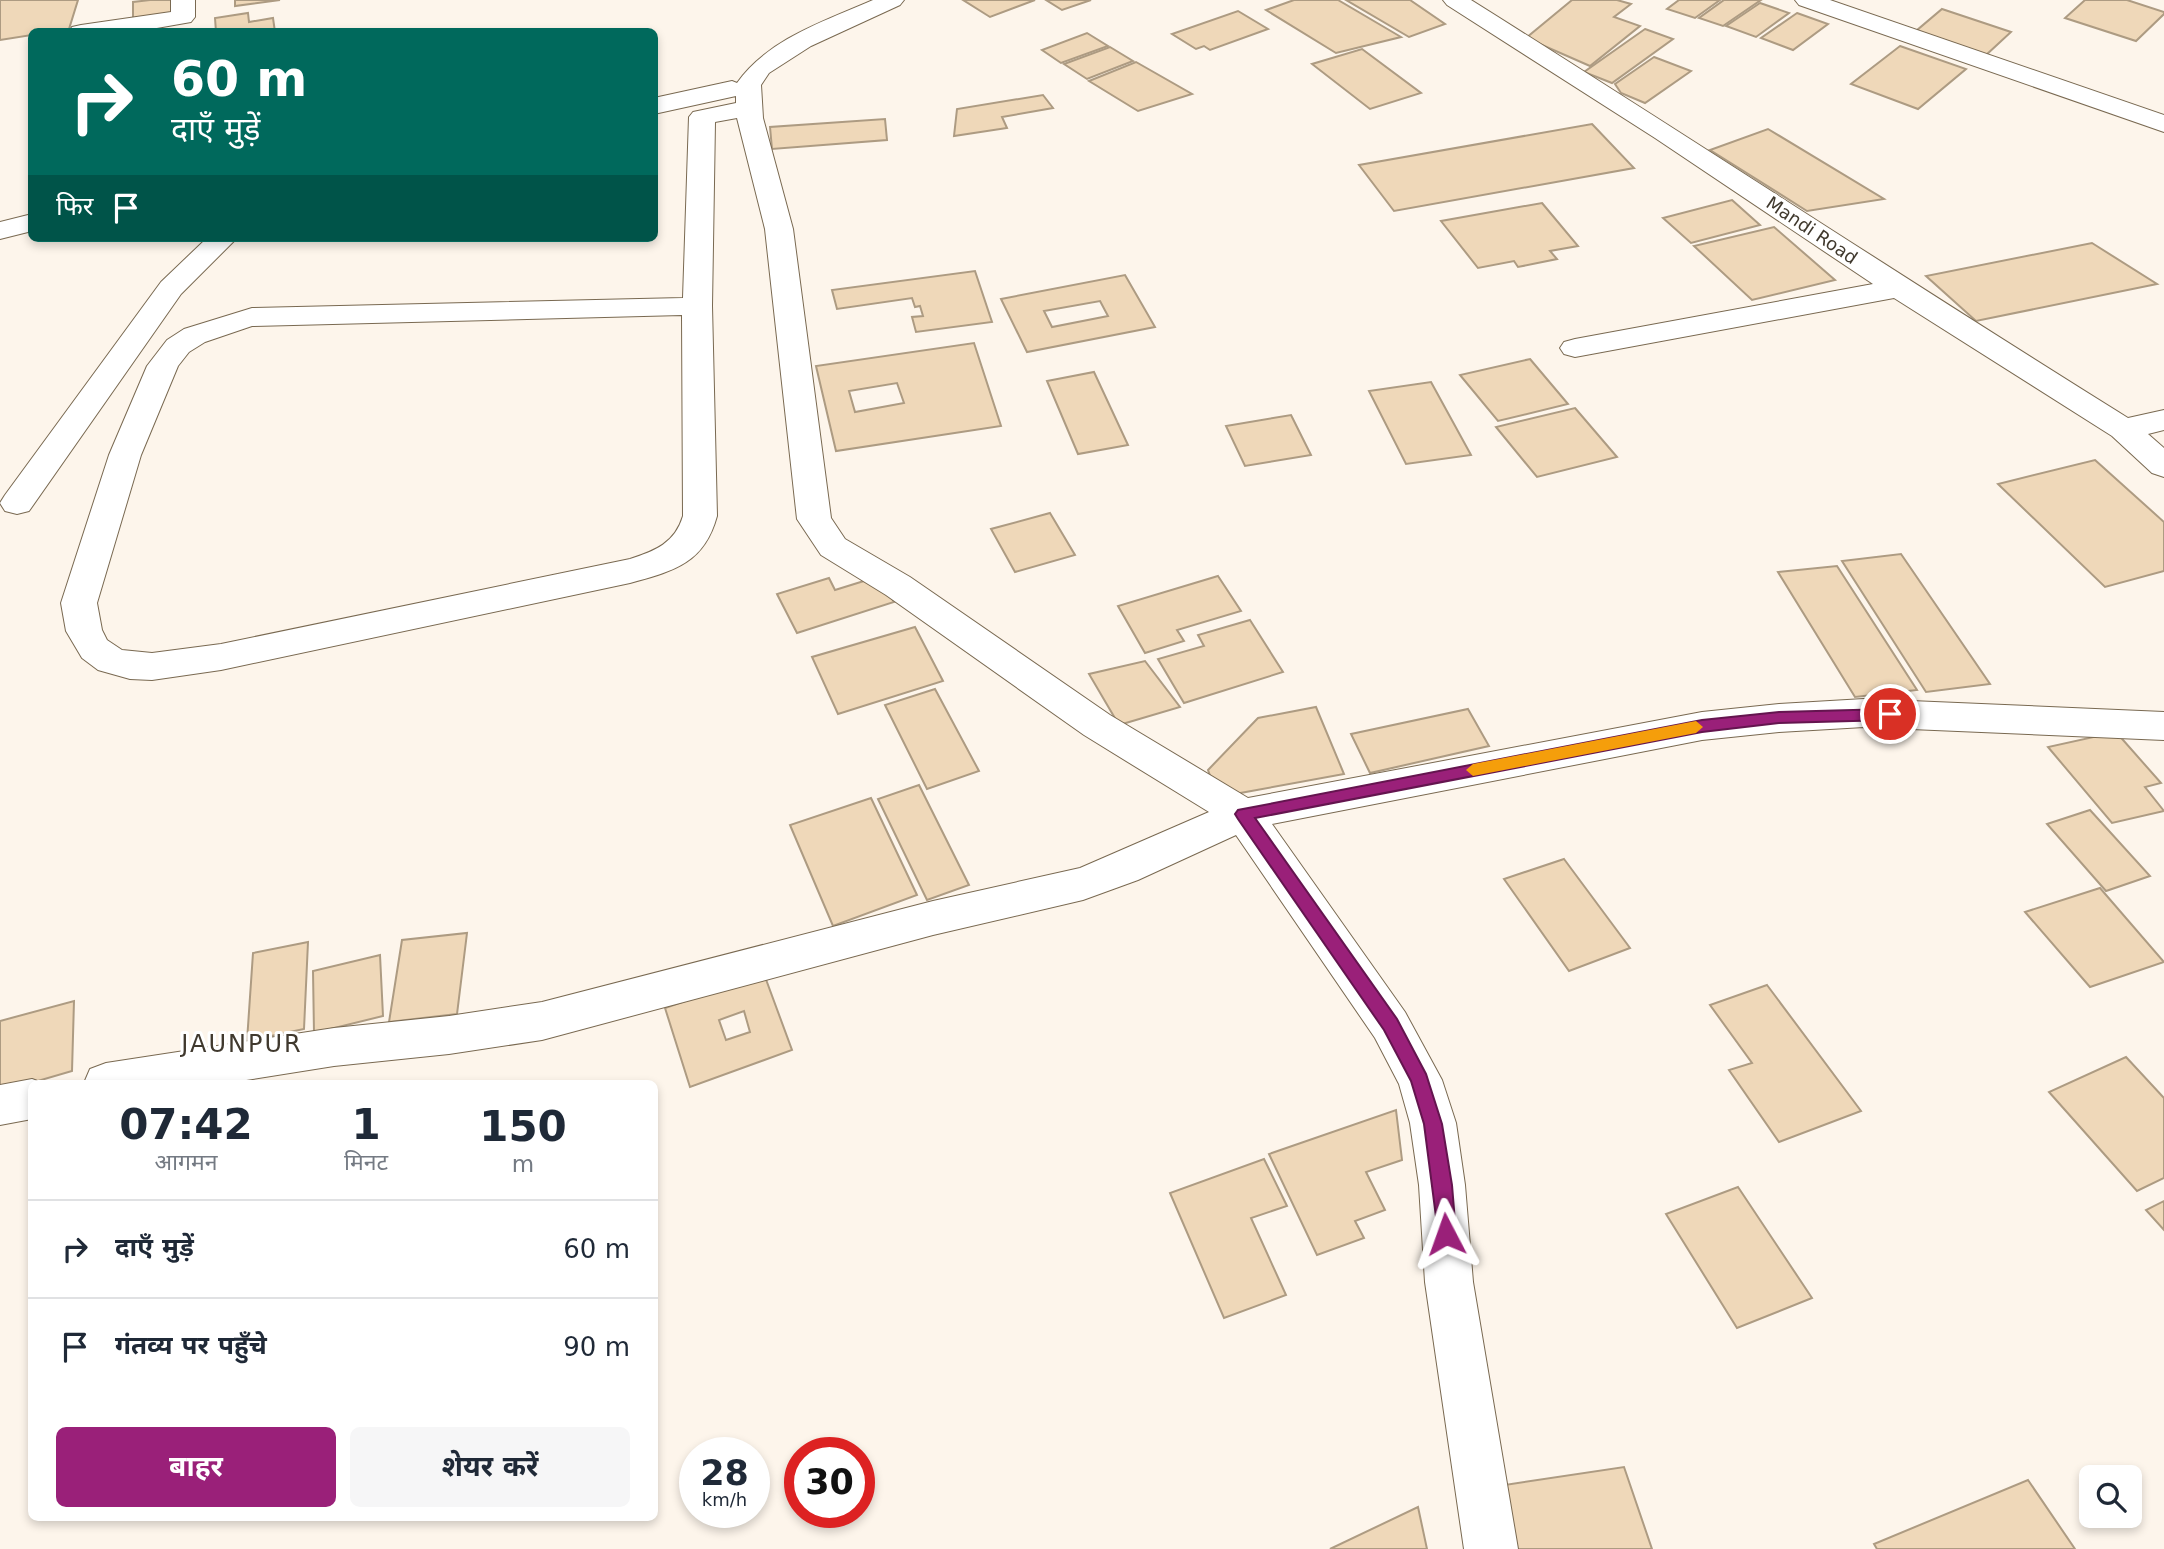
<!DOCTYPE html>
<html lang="hi">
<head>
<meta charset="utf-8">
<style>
	:root { --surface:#fff; --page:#f6f6f7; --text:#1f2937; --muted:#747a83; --line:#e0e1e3; --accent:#9a2079 }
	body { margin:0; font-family:"DejaVu Sans","Noto Sans Devanagari",sans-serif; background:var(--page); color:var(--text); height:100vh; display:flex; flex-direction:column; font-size:26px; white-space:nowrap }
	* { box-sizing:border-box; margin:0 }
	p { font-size:23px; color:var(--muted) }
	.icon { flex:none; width:38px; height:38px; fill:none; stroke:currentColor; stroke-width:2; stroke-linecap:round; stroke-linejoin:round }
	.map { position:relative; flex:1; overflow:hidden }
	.sheet { position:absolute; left:28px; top:1080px; width:630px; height:441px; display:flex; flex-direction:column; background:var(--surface); border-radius:10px; box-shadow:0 4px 10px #0003 }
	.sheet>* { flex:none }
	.hud { position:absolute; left:28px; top:28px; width:630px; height:214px; border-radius:10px; box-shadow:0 4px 10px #0003; background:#00695c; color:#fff; overflow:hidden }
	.controls { position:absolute; left:2079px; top:1465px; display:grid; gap:14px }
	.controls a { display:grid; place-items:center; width:63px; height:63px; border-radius:10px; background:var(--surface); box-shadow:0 4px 10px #0003; font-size:35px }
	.speed { position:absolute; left:679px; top:1437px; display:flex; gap:14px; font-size:35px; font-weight:700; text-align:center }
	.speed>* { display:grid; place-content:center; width:91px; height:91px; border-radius:50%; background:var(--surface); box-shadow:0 4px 10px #0003; line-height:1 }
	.speed small { font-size:18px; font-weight:400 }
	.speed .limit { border:10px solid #d22; background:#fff; color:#111 }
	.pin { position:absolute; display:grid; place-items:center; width:60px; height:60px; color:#fff; margin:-30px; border:4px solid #fff; border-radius:50%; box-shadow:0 2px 7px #0007 }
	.me { position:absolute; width:77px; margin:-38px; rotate:356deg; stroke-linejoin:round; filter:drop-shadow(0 0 5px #0008) }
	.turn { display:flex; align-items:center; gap:24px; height:147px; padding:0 28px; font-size:32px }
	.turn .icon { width:91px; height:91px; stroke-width:2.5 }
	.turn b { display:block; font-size:49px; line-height:60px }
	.then { display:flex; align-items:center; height:66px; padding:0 28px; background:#0003; gap:14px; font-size:26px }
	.eta { display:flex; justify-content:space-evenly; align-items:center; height:119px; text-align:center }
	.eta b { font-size:42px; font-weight:700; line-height:49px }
	.cta { display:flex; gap:14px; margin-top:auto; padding:14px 28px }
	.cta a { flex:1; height:80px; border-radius:10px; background:var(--accent); color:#fff; font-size:28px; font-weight:700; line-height:80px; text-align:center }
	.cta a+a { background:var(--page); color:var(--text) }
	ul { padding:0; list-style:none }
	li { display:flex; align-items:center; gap:21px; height:98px; padding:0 28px; border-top:2px solid var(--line) }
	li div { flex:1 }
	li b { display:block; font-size:26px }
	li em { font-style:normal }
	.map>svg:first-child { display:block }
	.building { fill:#efd8b9; stroke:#ad9b82; stroke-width:2; fill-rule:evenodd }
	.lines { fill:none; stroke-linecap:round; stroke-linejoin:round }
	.minor-casing { stroke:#796951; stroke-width:2 }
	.minor { fill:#fff; fill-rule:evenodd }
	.route { fill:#9a2079; stroke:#64154f; stroke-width:2 }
	.slow { fill:#f59e0b }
	.labels { text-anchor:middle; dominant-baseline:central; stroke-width:6; stroke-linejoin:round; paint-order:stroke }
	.far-street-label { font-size:18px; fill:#40392e; stroke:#fff }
	.quarter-label { font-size:24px; letter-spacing:2px; fill:#40392e; stroke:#fff }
</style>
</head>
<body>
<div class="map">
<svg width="2164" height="1549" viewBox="0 0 2164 1549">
	<rect width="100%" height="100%" fill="#fdf5eb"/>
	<g class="building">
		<path d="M0,0H78L69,29L32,32V35L0,40Z"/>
		<path d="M150,0H175L174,15L133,21V2Z"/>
		<path d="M235,0H280L235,6Z"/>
		<path d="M963,0H1035L990,17Z"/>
		<path d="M1046,0H1091L1062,10Z"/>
		<path d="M1294,0H1338L1401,37L1336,53L1266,10Z"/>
		<path d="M1346,0H1410L1445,24L1409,37Z"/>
		<path d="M1572,0H1617L1631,4L1614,17L1640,26L1590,66L1526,38Z"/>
		<path d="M1679,0H1720L1695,18L1667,9Z"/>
		<path d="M1724,0H1761L1723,26L1699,18Z"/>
		<path d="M2085,0H2127L2164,12V14L2136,41L2065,18Z"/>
		<path d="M1760,3L1789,13L1756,37L1726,26Z"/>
		<path d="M1942,9L2011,32L1986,55L1916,31Z"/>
		<path d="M1238,11L1268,29L1210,50L1204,46L1196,49L1172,34Z"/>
		<path d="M248,13L249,22L273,18L275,32H216L215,18Z"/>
		<path d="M1797,13L1828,24L1793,50L1761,38Z"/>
		<path d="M1645,29L1673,39L1612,83L1584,72Z"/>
		<path d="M1087,33L1108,46L1061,63L1042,50Z"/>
		<path d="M1900,46L1966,69L1918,109L1851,84Z"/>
		<path d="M1110,47L1133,61L1087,79L1064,64Z"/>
		<path d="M1362,49L1421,93L1370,109L1312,64Z"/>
		<path d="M1654,57L1691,71L1645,103L1621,93L1615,84Z"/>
		<path d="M1136,62L1192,94L1138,111L1089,81Z"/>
		<path d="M1043,95L1053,108L1002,117L1007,128L954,136L957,109Z"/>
		<path d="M885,119L887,140L772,149L770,127Z"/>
		<path d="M1592,124L1634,168L1394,211L1359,165Z"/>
		<path d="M1768,129L1884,199L1807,211L1710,150Z"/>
		<path d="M1732,200L1760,225L1691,243L1663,218Z"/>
		<path d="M1542,203L1578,246L1550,251L1557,259L1518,267L1514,261L1478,268L1441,221Z"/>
		<path d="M1774,227L1835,280L1752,300L1694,246Z"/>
		<path d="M2092,243L2157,284L1976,321L1926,276Z"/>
		<path d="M975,271L992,322L916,332L912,317L923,316L920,306L915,307L912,298L837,309L832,290Z"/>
		<path d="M1125,275L1155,327L1027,352L1001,299ZM1100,301L1108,316L1052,327L1044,311Z"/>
		<path d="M974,343L1001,426L836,451L816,366ZM897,383L904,403L855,412L849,391Z"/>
		<path d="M1530,359L1568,404L1498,421L1460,375Z"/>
		<path d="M1094,372L1128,445L1078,454L1047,381Z"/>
		<path d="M1431,382L1471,455L1406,464L1369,391Z"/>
		<path d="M1575,408L1617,457L1537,477L1496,427Z"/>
		<path d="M1291,415L1311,455L1245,466L1226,426Z"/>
		<path d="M2095,460L2164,522V571L2105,587L1998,484Z"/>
		<path d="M1050,513L1075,555L1015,572L991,529Z"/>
		<path d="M1901,554L1990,684L1926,692L1842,561Z"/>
		<path d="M1837,566L1917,690L1855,697L1778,572Z"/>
		<path d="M880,576L894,602L797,633L777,594L829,578L835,590Z"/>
		<path d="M1218,576L1241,611L1177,630L1184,641L1145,653L1118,606Z"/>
		<path d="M1250,620L1283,672L1184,703L1158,659L1204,646L1198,635Z"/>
		<path d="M915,627L943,681L838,714L812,657Z"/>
		<path d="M1145,661L1180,707L1119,725L1089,674Z"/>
		<path d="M935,689L979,771L927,789L885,705Z"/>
		<path d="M1316,707L1344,774L1218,797L1208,770L1258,718Z"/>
		<path d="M1468,709L1489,746L1370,773L1351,734Z"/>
		<path d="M2116,732L2161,783L2145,787L2164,811L2112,823L2048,747Z"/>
		<path d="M919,785L969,885L927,900L878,799Z"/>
		<path d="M871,798L917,895L833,926L790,825Z"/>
		<path d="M2090,810L2150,876L2106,891L2047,824Z"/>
		<path d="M1564,859L1630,948L1569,971L1504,879Z"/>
		<path d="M2100,888L2164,962L2090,987L2025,912Z"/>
		<path d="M467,933L457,1014L389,1022L402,940Z"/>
		<path d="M308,942L304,1029L247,1041L253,953Z"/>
		<path d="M380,955L383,1016L314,1033L313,971Z"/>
		<path d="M764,974L792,1050L690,1087L665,1008ZM744,1011L750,1032L726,1040L719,1020Z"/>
		<path d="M1767,985L1861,1111L1779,1142L1729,1070L1752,1063L1710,1005Z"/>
		<path d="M74,1001L72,1071L0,1092V1021Z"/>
		<path d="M2126,1057L2164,1098V1178L2137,1191L2049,1092Z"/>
		<path d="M1396,1110L1402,1160L1366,1172L1385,1210L1355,1221L1364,1238L1317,1255L1269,1154Z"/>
		<path d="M1264,1159L1287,1206L1251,1218L1286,1295L1224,1318L1170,1193Z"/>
		<path d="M1738,1187L1812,1298L1737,1328L1666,1214Z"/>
		<path d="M2164,1201V1230L2146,1210Z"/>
		<path d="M1624,1467L1652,1549H1515L1498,1486Z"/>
		<path d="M2028,1480L2075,1549H1877L1874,1544Z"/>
		<path d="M1418,1507L1427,1549H1330Z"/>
	</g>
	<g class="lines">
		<defs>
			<g id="minor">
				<path d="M171,0H195V17L191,22L134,32H69L72,27L81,25L171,12Z"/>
				<path d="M873,0H904L900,5L811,46L769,73L761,85L763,118L793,229L831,518L845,539L910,577L1110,715L1248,798L1702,712L1779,704L1864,699L2164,712V740L1864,727L1779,732L1702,740L1272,824L1405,1012L1442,1080L1456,1123L1465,1185L1473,1282L1518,1549H1464L1425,1282L1419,1185L1410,1123L1399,1084L1375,1038L1236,835L1138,880L1083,900L933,935L542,1040L449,1054L334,1066L227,1083H84L90,1069L106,1063L334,1028L449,1016L542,1002L933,901L1080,868L1209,812L1084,735L886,595L821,555L797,519L765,229L737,118L715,122L712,306L717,516C704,564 673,571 630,583L221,670L152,680L130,679L98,670L82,658L66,631L61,603L109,455L147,366L167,340L184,329L252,308L683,298L689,117L693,112L736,103V96L654,114V98L732,81L737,83C768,39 825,21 873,0ZM682,315L683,516C675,543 655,551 630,559L221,644L152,653L122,650L107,640L102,630L97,603L141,455L178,366L189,352L205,342L252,326Z"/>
				<path d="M1443,0H1471C1691,138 1908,281 2128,418L2164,410V430L2148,434L2164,448V477L2152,473L2112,436L1894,298L1575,357L1564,354L1560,348L1564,342L1575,339L1873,284L1655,138L1447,5Z"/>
				<path d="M1795,0H1830L2164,115V132L1799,5Z"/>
				<path d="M32,214V231L0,239V222Z"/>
				<path d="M207,238H237L181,294L29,511L17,514L5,511L0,503L5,495L161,282Z"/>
				<path d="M32,1079L43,1083H32V1119L0,1125V1085Z"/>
			</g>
		</defs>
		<use href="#minor" class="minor-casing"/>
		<use href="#minor" class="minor"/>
	</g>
	<path class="route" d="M1890,709L1898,714L1890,720L1779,723L1702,732L1255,818L1397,1019L1426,1074L1442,1124L1452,1185L1456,1234L1453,1240L1446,1243L1439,1240L1424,1124L1411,1081L1384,1030L1238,819L1235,814L1238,810L1702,720L1779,712Z"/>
	<path class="slow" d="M1696,721L1703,727L1696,733L1473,776L1466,770L1473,764Z"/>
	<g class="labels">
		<g class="far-street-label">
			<text transform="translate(1812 230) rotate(34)">Mandi Road</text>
		</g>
		<g class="quarter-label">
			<text x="242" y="1044">JAUNPUR</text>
		</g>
	</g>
</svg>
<div class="controls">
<a><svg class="icon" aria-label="search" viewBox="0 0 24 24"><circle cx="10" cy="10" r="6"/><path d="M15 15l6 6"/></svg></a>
</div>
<div class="speed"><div>28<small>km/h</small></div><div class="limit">30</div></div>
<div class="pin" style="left:1890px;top:714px;background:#d93025"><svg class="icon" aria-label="arrive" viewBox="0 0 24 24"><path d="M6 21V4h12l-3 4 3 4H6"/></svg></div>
<svg class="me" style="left:1446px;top:1234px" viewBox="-20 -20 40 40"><path d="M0-17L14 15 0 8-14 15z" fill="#9a2079" stroke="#fff" stroke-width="4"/></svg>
<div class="hud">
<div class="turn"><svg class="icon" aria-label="right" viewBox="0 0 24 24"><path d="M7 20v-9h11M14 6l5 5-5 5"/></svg><div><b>60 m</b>दाएँ मुड़ें</div></div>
<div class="then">फिर<svg class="icon" aria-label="arrive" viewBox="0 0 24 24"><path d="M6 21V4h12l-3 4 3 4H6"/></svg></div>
</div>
<section class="sheet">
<div class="eta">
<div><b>07:42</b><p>आगमन</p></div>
<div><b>1</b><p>मिनट</p></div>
<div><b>150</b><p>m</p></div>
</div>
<ul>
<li><svg class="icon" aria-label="right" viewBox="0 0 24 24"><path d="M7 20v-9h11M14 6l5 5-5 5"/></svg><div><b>दाएँ मुड़ें</b></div><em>60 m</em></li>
<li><svg class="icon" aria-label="arrive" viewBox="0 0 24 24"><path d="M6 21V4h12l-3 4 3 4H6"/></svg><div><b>गंतव्य पर पहुँचे</b></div><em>90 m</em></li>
</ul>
<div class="cta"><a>बाहर</a><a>शेयर करें</a></div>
</section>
</div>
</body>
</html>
